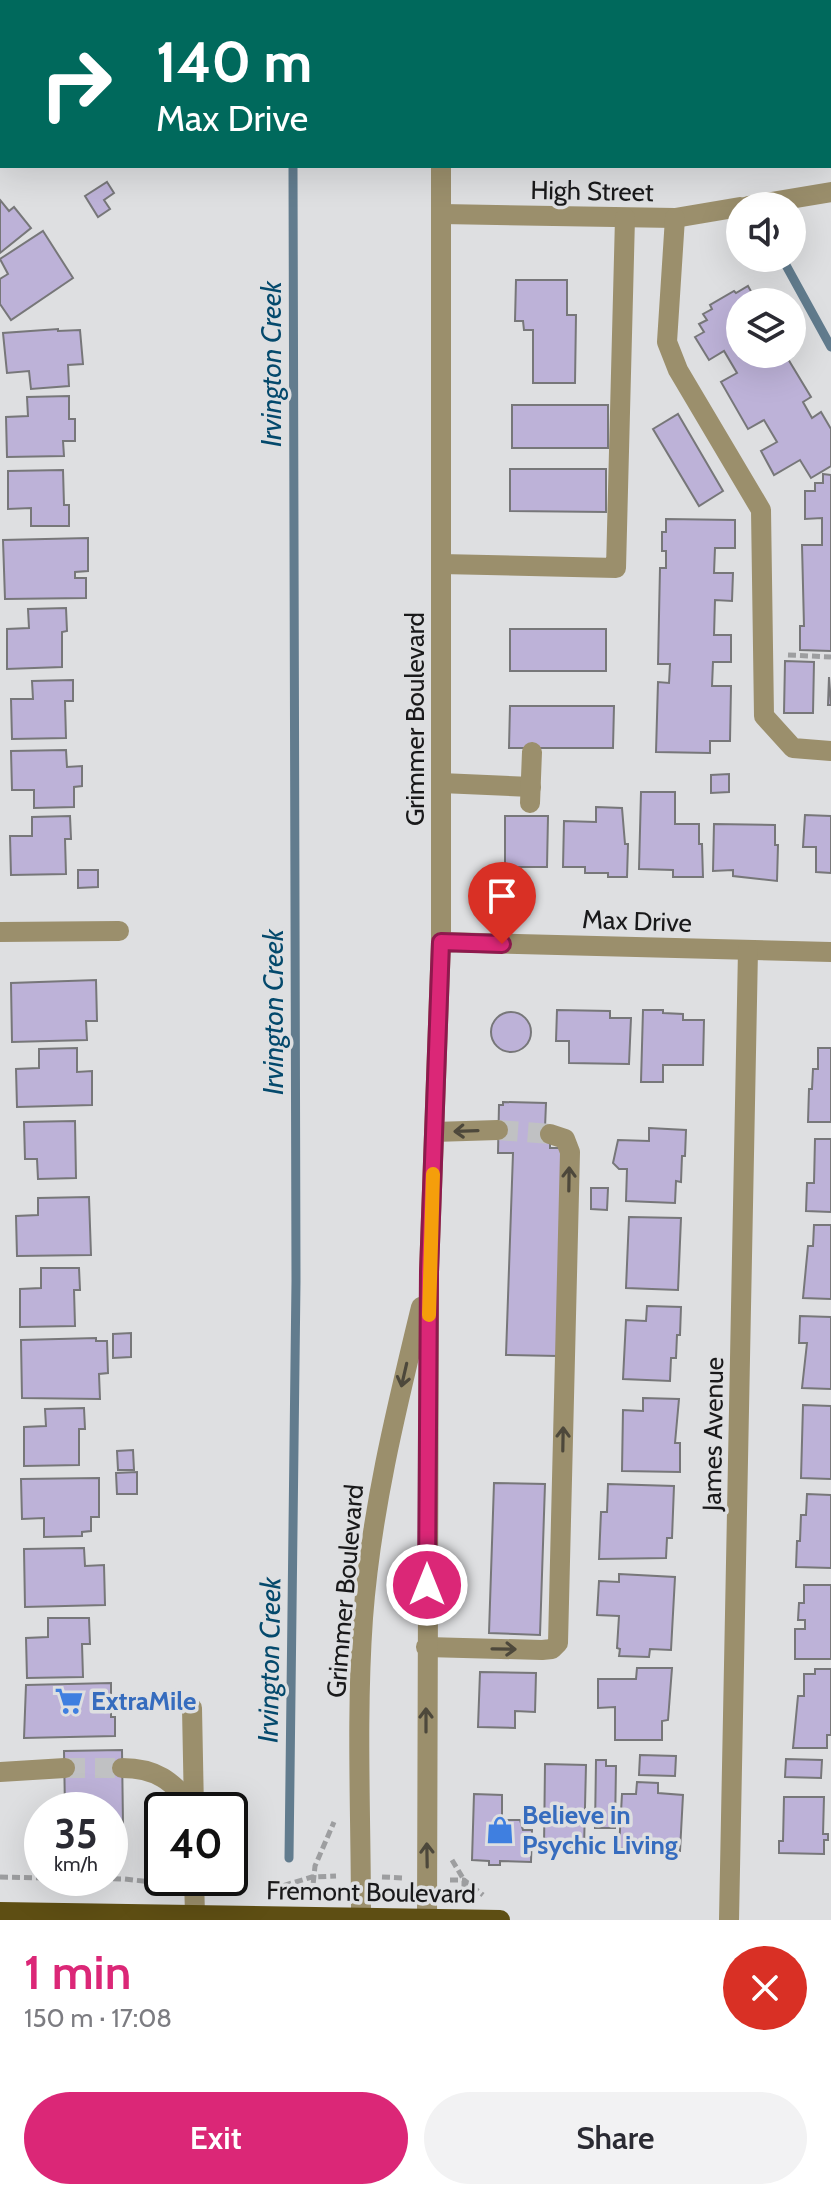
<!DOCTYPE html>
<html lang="en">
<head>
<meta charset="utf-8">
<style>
	:root { --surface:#fff; --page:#f2f2f3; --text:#2b2b33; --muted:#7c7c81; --accent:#db2777 }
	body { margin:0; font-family:Cabin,sans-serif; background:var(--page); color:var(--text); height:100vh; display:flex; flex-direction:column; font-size:30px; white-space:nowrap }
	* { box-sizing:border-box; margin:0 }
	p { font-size:26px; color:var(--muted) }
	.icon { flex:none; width:44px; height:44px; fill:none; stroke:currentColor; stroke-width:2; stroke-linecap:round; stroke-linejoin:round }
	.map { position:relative; height:1920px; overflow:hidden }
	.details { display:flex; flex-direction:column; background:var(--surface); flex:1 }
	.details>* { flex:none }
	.banner { position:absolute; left:0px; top:0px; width:832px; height:168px; box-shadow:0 8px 32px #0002; background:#00695c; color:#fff; overflow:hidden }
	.buttons { position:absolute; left:726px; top:192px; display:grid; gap:16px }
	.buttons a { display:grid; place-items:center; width:80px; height:80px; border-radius:50%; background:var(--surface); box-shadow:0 8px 32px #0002; font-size:40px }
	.speed { position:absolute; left:24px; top:1792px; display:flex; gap:16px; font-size:40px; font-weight:700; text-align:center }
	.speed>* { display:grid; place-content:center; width:104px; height:104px; border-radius:50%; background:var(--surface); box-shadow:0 8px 32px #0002; line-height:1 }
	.speed small { font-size:20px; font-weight:400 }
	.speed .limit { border:4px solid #111; border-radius:12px; background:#fff; color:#111 }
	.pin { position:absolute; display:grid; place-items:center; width:68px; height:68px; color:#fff; margin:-82px -34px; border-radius:50% 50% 50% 0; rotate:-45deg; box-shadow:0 0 8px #0007 }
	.pin .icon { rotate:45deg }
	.me { position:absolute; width:88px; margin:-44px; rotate:0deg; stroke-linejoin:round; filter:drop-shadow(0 0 6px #0008) }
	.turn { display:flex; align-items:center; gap:28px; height:168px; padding:0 24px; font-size:36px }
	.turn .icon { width:104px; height:104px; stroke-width:2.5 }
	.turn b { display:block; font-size:56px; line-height:68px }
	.round { display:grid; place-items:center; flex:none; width:84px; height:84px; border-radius:42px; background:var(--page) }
	.head { display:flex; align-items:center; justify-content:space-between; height:136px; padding:0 24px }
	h1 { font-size:48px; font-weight:600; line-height:60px; color:var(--accent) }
	.action { display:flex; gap:16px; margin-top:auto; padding:16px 24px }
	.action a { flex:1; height:92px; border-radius:48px; background:var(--accent); color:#fff; font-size:32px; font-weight:600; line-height:92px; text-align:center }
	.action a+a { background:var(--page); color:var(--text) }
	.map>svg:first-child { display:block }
	.industrial { fill:url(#industrial-grid) }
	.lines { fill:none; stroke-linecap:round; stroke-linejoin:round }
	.stream { stroke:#627c8e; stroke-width:9 }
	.building { fill:#bdb2d8; stroke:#777779; stroke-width:2 }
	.minor-tunnel { stroke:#c0c1c3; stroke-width:20; stroke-dasharray:20 10; stroke-linecap:butt }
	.path { stroke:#9d9ea0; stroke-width:5; stroke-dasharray:8 4; stroke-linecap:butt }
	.minor { stroke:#9b8f6c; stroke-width:20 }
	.major { stroke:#5e4e13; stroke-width:20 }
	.oneway { stroke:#4d483b }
	.route-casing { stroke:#8e194d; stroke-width:20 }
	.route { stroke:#db2777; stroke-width:14 }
	.slow { stroke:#f59e0b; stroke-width:14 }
	.labels { text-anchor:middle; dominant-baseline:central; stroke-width:7; stroke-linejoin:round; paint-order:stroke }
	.street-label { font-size:26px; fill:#19191a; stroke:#dedfe1 }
	.shop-label { font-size:26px; font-weight:bold; fill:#366cbe; stroke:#dedfe1; text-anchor:start }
	.water-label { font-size:28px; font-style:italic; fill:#04496c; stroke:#dedfe1 }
</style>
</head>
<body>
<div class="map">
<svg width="831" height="1920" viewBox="0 0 831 1920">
	<defs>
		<pattern id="industrial-grid" width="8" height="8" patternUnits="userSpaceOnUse" patternTransform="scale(2)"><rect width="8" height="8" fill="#cfd3dc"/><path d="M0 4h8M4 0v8" fill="none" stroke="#b1b5bc"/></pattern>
	</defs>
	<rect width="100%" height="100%" fill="#dedfe1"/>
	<path class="industrial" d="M0,0H114L2,2L0,141Z"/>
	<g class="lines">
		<g class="stream">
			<path d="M292,0V2"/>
			<path d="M663,0L664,2"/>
			<path d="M782,258L831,347"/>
			<path d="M289,1858L296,1281L293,166"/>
		</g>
	</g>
	<g class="building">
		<path d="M522,0H582V2H516Z"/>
		<path d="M726,0H758L760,2H728Z"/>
		<path d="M107,182L114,193L104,200L110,209L98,217L85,196Z"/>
		<path d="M0,200L9,211L14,207L31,228L0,253Z"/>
		<path d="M43,231L73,278L11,320L0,304V279L8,274L0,259Z"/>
		<path d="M516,280H567V315H576L575,383H533V330H524L523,321H515Z"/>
		<path d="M748,286L757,302H740V354H785L811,397L803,402L812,418L821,412L831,429V466L811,478L800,460L774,475L761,451L777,442L764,420L748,429L721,382L737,373L724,351L709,360L695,337L704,332L699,324L707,320L703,314L712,309L710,305L734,291L736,293Z"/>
		<path d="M58,329V331L80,330L83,364L68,365L69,386L31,389L29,371L7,373L3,333Z"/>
		<path d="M69,396V419H75V441H63L64,456L7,457L6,417L28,416L27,397Z"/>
		<rect x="512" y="405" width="96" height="43"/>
		<path d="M678,414L723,491L699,506L653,429Z"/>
		<path d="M510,469H606V512L510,511Z"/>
		<path d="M63,470L64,505H69V526H31V508L8,509V471Z"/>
		<path d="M823,474L831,475V651L800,650V626H804L802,545H822V518L805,519V491H815V483H823Z"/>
		<path d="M666,519L735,520V548H715L714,573H733L732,601L715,600L714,635H731V662H713L712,686H731L730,741H710V753L656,752L658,682L669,683L670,664H658L660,568H666V551H662V532H666Z"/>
		<path d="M88,538V571L75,572V578H86V598L5,599L3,540Z"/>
		<path d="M66,608L67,631L62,632V667L7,669V629L29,628L28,609Z"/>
		<rect x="510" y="629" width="96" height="42"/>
		<path d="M785,661L814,662L813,713H784Z"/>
		<path d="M829,677L831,705H828Z"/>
		<path d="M73,680V701H65L66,738L12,739L11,699H33L32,681Z"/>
		<path d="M510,706H614L613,748H509Z"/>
		<path d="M66,750L67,767L82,766V786L74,787V807L34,808V790H12L11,751Z"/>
		<path d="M729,774V792L711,793V775Z"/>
		<path d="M641,792H675V824H699V844H702L703,877H673V870L639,869Z"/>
		<path d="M596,807L622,808L625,844H628L627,877H608V873H585V867H563L564,821L596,822Z"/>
		<path d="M805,815L831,816V873L816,872V847H803Z"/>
		<path d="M70,816L71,839H65L66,874L11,875L10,836H32V817Z"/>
		<path d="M505,816H548L547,867H505Z"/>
		<path d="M714,824L775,825V845H778L777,881L733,876V870L713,871Z"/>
		<path d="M78,870H98V887L78,888Z"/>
		<path d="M96,980L97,1021H86L87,1040L12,1042L11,983Z"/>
		<path d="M557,1010L610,1011V1018H631L629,1064L569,1063V1041H556Z"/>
		<path d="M643,1010H663V1013L683,1014V1020H704L703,1065H663V1082H641Z"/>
		<circle cx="511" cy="1032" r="20"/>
		<path d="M77,1048V1072L92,1071V1105L17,1107L16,1069L39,1068V1049Z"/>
		<path d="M818,1048H831V1122H808L809,1089H812L813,1069H818Z"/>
		<path d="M503,1102L546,1103L545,1128H550V1148H564L558,1356L506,1355L513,1153H498L499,1105H503Z"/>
		<path d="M75,1121L76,1178L38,1179L37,1159H25L24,1122Z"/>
		<path d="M649,1128L686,1130L685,1156H682L681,1182L676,1181L675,1203L626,1201L627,1169H619L613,1163L618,1140L649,1141Z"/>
		<path d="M815,1139H831V1212L806,1211L807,1183H814Z"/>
		<path d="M591,1188H608L607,1210L591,1209Z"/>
		<path d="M89,1197L91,1255L17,1256L16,1216L38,1215V1198Z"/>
		<path d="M629,1217L681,1218L678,1290L626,1288Z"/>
		<path d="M814,1225H831V1299L803,1298L808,1246H813Z"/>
		<path d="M41,1268H79L80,1290H74L75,1326L20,1327V1289L41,1288Z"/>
		<path d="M647,1306L681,1307L680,1335H677L676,1358H671L670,1381L623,1379L626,1320L646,1321Z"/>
		<path d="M800,1316L831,1317V1389L802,1388L807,1343H799Z"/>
		<path d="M131,1333V1357L113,1358V1334Z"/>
		<path d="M96,1338V1341H107L108,1373L99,1374L100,1399L22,1398L21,1340Z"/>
		<path d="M643,1398L679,1399L675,1443H680V1472L622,1471L623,1410L643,1411Z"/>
		<path d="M803,1405L831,1406V1479L801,1478Z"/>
		<path d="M84,1408L85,1429H79V1465L24,1466V1427L46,1426L45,1409Z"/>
		<path d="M133,1450L134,1470H118L117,1451Z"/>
		<path d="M137,1472V1494H117L116,1473Z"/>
		<path d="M99,1478V1517H91V1531L82,1532V1536L44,1537V1518L22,1519L21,1479Z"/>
		<path d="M494,1483L545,1484L540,1635L489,1633Z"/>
		<path d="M608,1484L674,1486L672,1538H667L666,1558L599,1559L601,1512H607Z"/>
		<path d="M807,1494L831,1495V1568L796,1567L797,1541H800L801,1515H806Z"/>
		<path d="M84,1548L85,1566L104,1565L105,1605L25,1607L24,1549Z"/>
		<path d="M619,1574L675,1577L671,1650L650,1649L649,1657L619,1656L620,1649L617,1648L619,1616L597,1615L599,1581L619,1582Z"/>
		<path d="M804,1585H831V1659H795V1629H805V1620H798L799,1603H804Z"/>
		<path d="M48,1618H89L90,1644H82L83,1677L27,1678L26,1638L48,1637Z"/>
		<path d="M637,1668H672L668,1720L662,1721V1740H615V1707L598,1708V1679H636Z"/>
		<path d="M815,1669H831V1735H827V1748H793L798,1696H804V1674H815Z"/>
		<path d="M480,1672L536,1673L535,1712L515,1711V1728L478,1727Z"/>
		<path d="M111,1683V1717H115V1736L24,1738L26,1685Z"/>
		<path d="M122,1750L123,1825H110V1810H65L64,1751Z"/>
		<path d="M640,1755L676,1756L675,1776L639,1775Z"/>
		<path d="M786,1759L822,1760L821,1778L785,1777Z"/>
		<path d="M596,1760H606V1766H616L615,1828H595Z"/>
		<path d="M545,1764L586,1765L584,1848H544Z"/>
		<path d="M637,1782L658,1783V1793L683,1795L680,1851L619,1848L622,1794H636Z"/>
		<path d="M474,1794L502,1795V1820H520L523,1830H532L531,1862L500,1861V1865H489V1861L472,1860Z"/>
		<path d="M784,1797H824L823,1834H828V1840H824V1854L779,1853V1841H783Z"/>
	</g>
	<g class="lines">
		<g class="minor-tunnel">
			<path d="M498,1130L550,1134"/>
			<path d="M65,1768H122"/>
		</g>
		<g class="path">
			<path d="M788,655L831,657"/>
			<path d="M452,1860L464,1880V1895"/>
			<path d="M0,1877L42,1878"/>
			<path d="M382,1877L404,1878"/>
			<path d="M53,1878L124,1879L171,1884"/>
			<path d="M450,1880H464L483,1895"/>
			<path d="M272,1889L312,1877L336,1876"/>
			<path d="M312,1895L315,1866L334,1822"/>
		</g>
		<g class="minor">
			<path d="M438,0V2"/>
			<path d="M775,0L776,2"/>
			<path d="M830,92L831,93"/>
			<path d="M748,206L831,192"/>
			<path d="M442,214L675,218L740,207"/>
			<path d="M675,218L667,342L678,370L761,510L764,716L793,748L831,751"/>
			<path d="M441,564L616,568L625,218"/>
			<path d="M441,783L531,787"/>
			<path d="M530,803L532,752"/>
			<path d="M0,932L119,931"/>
			<path d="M441,942L831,952"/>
			<path d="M434,1132L498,1130"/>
			<path d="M426,1647L542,1650L552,1649L558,1643L570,1152L565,1139L550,1134"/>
			<path d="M192,1708L194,1810"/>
			<path d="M122,1768C157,1768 171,1781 194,1806"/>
			<path d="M0,1772L65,1768"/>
			<path d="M194,1878L195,1915"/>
			<path d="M361,1916C361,1817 356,1717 363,1618C371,1512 396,1410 421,1307"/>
			<path d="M427,1919L429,1272L441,942V166"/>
			<path d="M729,1920L748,950"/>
		</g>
		<path class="major" d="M0,1912L500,1920"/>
	</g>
	<defs><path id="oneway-shaft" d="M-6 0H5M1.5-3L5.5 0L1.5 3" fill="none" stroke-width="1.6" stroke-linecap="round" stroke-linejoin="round" transform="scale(2)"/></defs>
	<g class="oneway">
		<use href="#oneway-shaft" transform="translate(466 1131) rotate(178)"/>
		<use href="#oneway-shaft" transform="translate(569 1179) rotate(-89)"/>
		<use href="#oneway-shaft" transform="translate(404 1375) rotate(103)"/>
		<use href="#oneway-shaft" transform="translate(563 1439) rotate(-89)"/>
		<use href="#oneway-shaft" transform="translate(504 1649) rotate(1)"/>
		<use href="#oneway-shaft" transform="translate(426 1720) rotate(-90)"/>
		<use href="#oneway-shaft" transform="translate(427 1855) rotate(-91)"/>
	</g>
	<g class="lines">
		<defs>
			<path id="route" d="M427,1585L429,1272L441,942L502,944"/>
		</defs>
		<use href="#route" class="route-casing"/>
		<use href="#route" class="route"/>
		<path class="slow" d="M429,1315L433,1174"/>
	</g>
	<defs>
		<symbol id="supermarket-bare" viewBox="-9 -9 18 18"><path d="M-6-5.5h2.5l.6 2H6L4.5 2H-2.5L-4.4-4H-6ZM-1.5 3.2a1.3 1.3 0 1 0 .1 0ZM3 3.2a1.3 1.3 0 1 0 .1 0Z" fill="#3f7fe0" stroke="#dedfe1" stroke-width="2.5" paint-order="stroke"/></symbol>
		<symbol id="shop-bare" viewBox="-9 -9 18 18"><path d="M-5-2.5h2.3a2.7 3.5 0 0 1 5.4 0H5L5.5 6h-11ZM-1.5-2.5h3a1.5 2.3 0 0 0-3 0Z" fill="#3f7fe0" stroke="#dedfe1" stroke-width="2.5" paint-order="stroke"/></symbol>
	</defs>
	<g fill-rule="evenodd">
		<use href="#supermarket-bare" x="49" y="1681" width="40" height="40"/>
		<use href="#shop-bare" x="480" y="1810" width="40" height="40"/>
	</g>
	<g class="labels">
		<g class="street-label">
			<text transform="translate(592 191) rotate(1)">High Street</text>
			<text transform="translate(415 719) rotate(-90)">Grimmer Boulevard</text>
			<text transform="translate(637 921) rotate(2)">Max Drive</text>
			<text transform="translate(713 1434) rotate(-89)">James Avenue</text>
			<text transform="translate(345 1591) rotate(-85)">Grimmer Boulevard</text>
			<text transform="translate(371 1892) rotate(1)">Fremont Boulevard</text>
		</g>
		<g class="shop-label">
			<text x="91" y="1701">ExtraMile</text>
			<text x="522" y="1815">Believe in<tspan x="522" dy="30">Psychic Living</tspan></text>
		</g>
		<g class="water-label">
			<text transform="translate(271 364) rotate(-90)">Irvington Creek</text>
			<text transform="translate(273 1012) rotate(-90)">Irvington Creek</text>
			<text transform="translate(269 1660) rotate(-89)">Irvington Creek</text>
		</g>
	</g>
</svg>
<div class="buttons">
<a><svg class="icon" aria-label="sound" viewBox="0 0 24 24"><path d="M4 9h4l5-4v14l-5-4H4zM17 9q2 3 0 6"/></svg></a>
<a><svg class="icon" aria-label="layers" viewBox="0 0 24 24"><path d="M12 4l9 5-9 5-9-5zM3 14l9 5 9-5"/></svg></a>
</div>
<div class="speed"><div>35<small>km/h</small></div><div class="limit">40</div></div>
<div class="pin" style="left:502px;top:944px;background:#d93025"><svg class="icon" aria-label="arrive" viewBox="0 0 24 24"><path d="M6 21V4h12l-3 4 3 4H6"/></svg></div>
<svg class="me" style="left:427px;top:1585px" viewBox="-20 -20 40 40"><circle r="17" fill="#db2777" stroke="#fff" stroke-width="3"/><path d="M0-11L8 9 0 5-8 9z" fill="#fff"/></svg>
<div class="banner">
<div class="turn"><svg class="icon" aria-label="right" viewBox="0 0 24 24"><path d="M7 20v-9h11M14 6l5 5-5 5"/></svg><div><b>140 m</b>Max Drive</div></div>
</div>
</div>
<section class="details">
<div class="head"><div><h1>1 min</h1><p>150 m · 17:08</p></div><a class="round" style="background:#d93025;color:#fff"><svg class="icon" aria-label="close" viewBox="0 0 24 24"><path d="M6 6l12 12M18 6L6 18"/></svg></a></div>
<div class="action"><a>Exit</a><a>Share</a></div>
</section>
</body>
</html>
